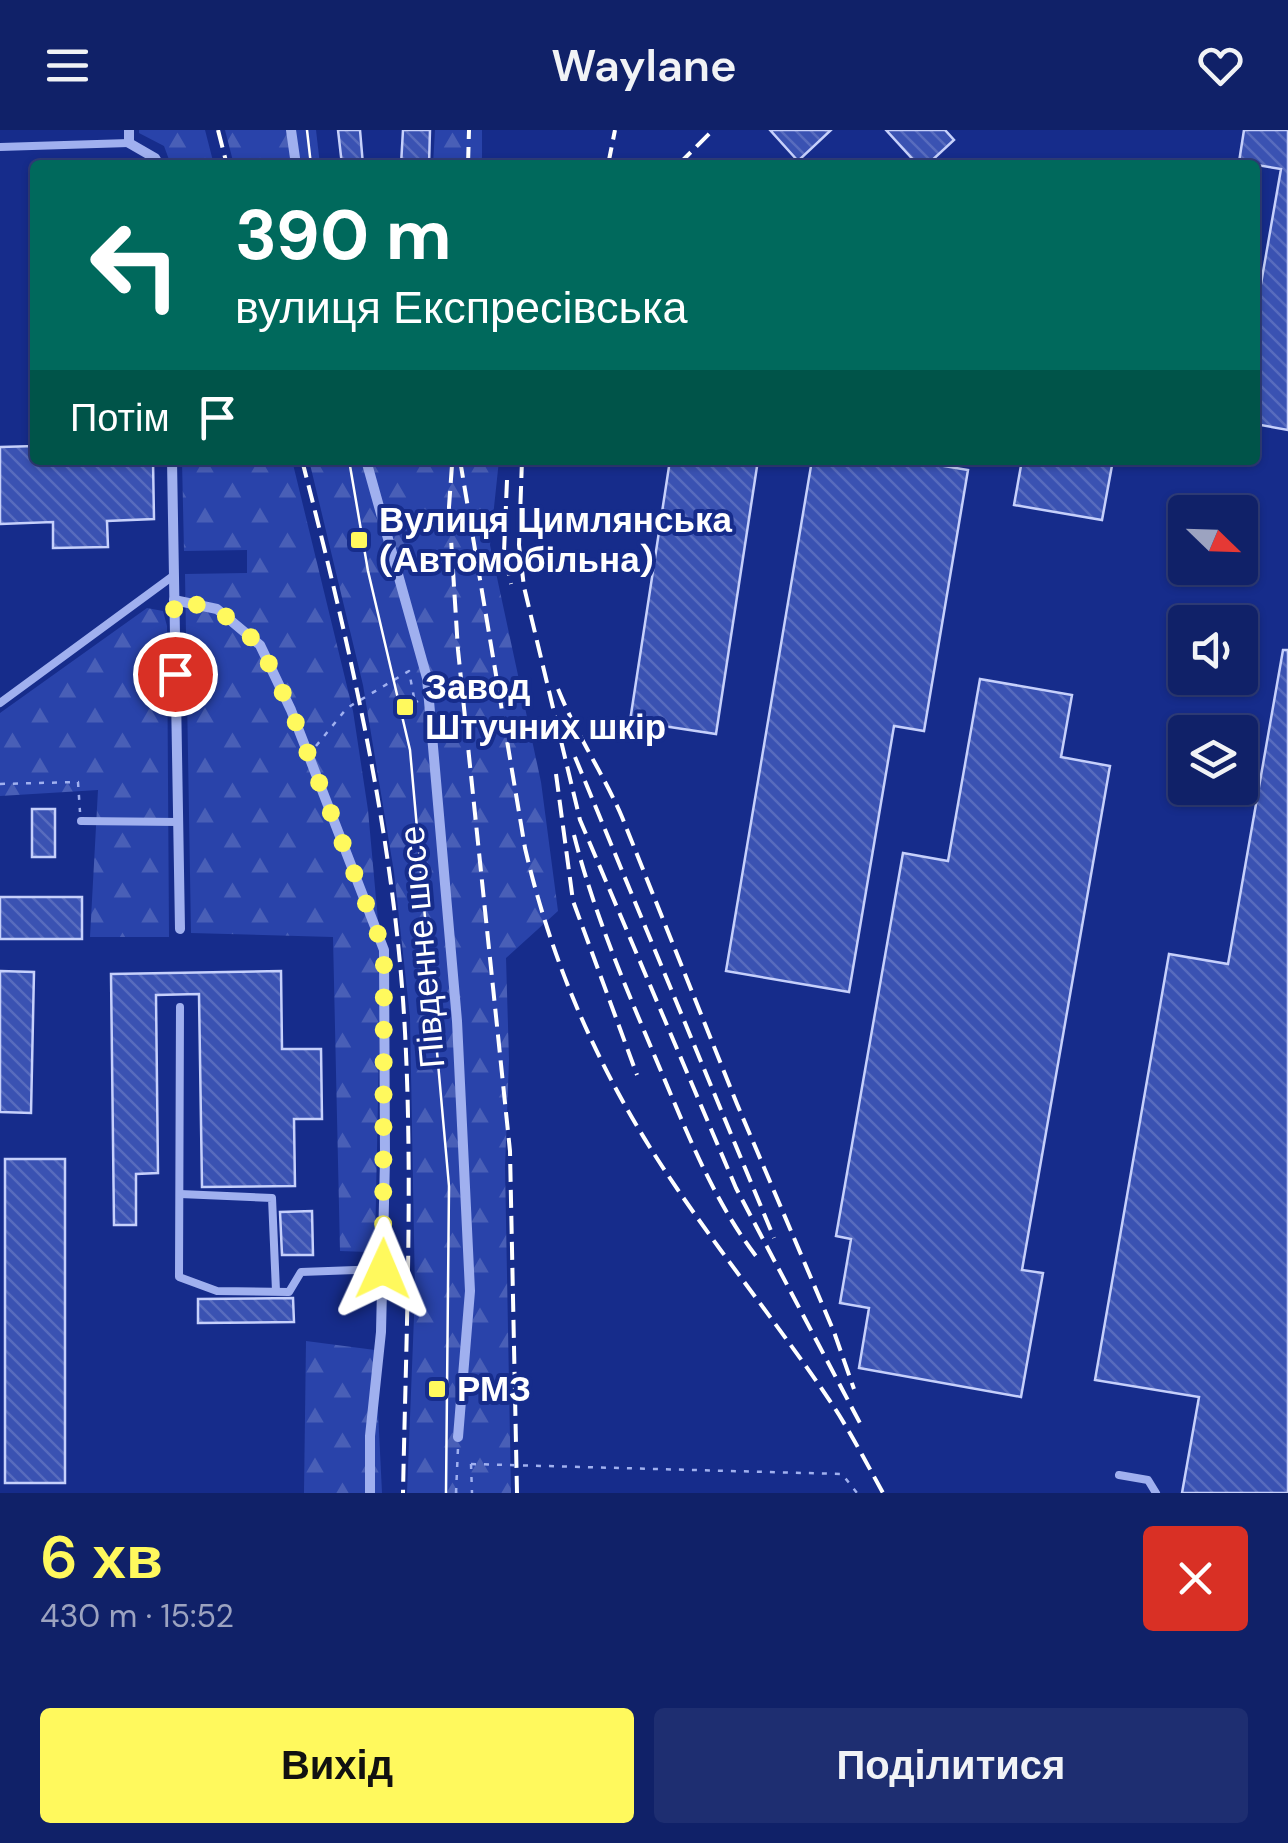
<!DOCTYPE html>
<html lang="uk">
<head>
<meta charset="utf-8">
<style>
	:root { --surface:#102168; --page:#1e2e71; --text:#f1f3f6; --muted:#9ca3c0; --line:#303e7c; --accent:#fff95d }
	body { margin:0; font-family:"DM Sans",sans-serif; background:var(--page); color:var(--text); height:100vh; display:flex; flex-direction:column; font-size:38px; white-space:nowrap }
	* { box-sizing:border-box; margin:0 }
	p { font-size:32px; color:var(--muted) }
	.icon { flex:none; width:55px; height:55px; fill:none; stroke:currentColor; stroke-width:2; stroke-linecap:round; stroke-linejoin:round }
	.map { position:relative; height:1363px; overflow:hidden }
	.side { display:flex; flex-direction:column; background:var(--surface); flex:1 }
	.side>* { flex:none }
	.top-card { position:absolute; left:30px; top:30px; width:1230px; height:305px; border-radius:10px; box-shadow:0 2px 8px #0004,0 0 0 2px var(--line); background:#00695c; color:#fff; overflow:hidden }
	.needle { width:65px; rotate:113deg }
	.tools { position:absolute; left:1168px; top:365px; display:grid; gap:20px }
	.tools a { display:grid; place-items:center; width:90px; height:90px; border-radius:10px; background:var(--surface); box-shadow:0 2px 8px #0004,0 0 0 2px var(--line); font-size:50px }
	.pin { position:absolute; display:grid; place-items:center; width:85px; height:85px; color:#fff; margin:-42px; border:5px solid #fff; border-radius:50%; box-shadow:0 2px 10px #0007 }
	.me { position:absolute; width:110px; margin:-55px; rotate:1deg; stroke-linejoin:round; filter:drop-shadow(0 0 8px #0008) }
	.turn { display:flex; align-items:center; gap:35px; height:210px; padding:0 40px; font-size:45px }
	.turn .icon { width:130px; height:130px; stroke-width:2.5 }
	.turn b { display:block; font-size:70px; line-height:85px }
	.then { display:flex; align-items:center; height:95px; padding:0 40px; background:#0003; gap:20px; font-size:38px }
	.round { display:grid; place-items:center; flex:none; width:105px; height:105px; border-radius:10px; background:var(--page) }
	.summary { display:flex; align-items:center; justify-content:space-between; height:170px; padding:0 40px }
	h1 { font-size:60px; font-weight:600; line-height:75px; color:var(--accent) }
	.primary-button { display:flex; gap:20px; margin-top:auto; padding:20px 40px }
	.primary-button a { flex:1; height:115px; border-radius:10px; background:var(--accent); color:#111; font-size:40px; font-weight:600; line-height:115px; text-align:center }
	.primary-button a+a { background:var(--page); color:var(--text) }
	header { display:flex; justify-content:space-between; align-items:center; height:130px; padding:0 40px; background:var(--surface); font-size:45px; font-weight:600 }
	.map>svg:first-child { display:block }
	.forest { fill:url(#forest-firs) }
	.building { fill:url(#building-back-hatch); stroke:#c6d0fb; stroke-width:2.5 }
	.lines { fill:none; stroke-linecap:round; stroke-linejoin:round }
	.path { stroke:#a0b0ef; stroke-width:2.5; stroke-dasharray:5 8; stroke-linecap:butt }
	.lane { stroke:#a0b0ef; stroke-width:8 }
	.street { stroke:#a0b0ef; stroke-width:10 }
	.tram { stroke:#fff; stroke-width:2.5 }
	.rail { stroke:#fff; stroke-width:4; stroke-dasharray:18 8; stroke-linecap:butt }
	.path-bridge { stroke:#a0b0ef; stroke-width:2.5; stroke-dasharray:5 8; stroke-linecap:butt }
	.route { stroke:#fff95d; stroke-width:18; stroke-dasharray:0 32.4 }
	.poi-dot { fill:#fff95d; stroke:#162c8b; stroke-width:4 }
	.labels { text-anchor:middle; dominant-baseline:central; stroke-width:8; stroke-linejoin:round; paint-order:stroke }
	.poi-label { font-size:35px; font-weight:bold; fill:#fff; stroke:#162c8b; text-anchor:start }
	.street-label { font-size:35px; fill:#fff; stroke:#162c8b }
</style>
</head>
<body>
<header><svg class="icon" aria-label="menu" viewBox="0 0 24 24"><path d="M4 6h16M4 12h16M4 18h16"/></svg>Waylane<svg class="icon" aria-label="heart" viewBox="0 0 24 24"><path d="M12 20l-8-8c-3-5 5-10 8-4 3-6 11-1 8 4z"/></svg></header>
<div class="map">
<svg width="1288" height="1363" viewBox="0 0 1288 1363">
	<defs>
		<pattern id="forest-firs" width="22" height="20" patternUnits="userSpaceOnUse" patternTransform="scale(2.5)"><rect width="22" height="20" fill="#2943aa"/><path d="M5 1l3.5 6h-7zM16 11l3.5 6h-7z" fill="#495fb7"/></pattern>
		<pattern id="building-back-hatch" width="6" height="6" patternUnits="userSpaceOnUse" patternTransform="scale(2.5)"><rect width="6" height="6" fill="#3a52b2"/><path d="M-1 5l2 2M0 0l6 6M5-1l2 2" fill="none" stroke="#586cbe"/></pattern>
	</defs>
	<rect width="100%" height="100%" fill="#162c8b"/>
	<g class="forest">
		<path d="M139,0H205L214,35H171L164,16L139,3Z"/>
		<path d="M225,0H316L320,35H234Z"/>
		<path d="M435,0H482V35H433Z"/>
		<path d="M182,330H292L353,581L368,680L381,824L375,1115L368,1122L340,1121L333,807L191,803L185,444L247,443V420L184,421Z"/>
		<path d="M309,330H499L490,415L541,652L558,781L506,828L509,930L505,1037L511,1363H407L415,1162L410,887L394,742L363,555Z"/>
		<path d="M147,478L163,481L167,496L169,807H90L98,660L0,666V583Z"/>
		<path d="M306,1211L375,1220L382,1363H304Z"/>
	</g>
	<g class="building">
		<path d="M338,0H360L363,35H342Z"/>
		<path d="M403,0H430L429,35H401Z"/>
		<path d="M770,0H831L798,31Z"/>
		<path d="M886,0H945L954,10L927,35H918Z"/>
		<path d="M1244,0H1288V300L1255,294V188L1281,39L1239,32Z"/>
		<path d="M35,316V330H153L154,389L107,391L108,417L53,418V392L0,394V317Z"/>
		<path d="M670,330H758L716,604L630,591Z"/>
		<path d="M812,330H939L938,335L968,340L924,601L894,596L849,862L726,841Z"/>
		<path d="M1022,330H1113L1102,390L1014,375Z"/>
		<path d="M1283,520H1288V1363H1182L1199,1267L1095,1250L1169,824L1228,834Z"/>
		<path d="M980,549L1072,565L1061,627L1110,636L1022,1140L1043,1143L1021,1267L859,1238L869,1178L840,1173L851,1109L836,1106L903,723L948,731Z"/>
		<rect x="32" y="679" width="23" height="48"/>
		<rect x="0" y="767" width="82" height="42"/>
		<path d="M0,841L34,842L31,983L0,982Z"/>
		<path d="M281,841L282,919H321L322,989H294L295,1056L202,1057L199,864L156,865L158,1043L136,1044V1095H114L111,844Z"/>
		<rect x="5" y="1029" width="60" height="324"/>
		<path d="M312,1081L313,1125H282L280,1082Z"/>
		<path d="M293,1168L294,1192L198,1193V1169Z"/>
	</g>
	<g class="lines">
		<g class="path">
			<path d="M316,616L347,578L409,541L415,573L418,571"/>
			<path d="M0,654L78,652L80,682"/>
			<path d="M471,1334L472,1363"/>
			<path d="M456,1363L458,1318"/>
		</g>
		<g class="lane">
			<path d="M0,17L129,13"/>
			<path d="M0,573L173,446"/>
			<path d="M81,691L178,692"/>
			<path d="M180,877L179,1147L217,1161L289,1162L301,1142L383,1139"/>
			<path d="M180,1064L272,1068L276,1161"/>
			<path d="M1119,1345L1148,1350L1156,1363"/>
		</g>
		<g class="street">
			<path d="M129,0V13L155,28L159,35"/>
			<path d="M291,0L296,35"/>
			<path d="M172,330L180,799"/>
			<path d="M366,330L427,548L457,891L470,1161L458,1307"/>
			<path d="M174,470L217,479L260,515L291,580L384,820L385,1029L381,1202L370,1306V1363"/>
		</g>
		<g class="tram">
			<path d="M307,0L311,35"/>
			<path d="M349,330L368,441L410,620L449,1056L446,1363"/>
		</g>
		<g class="rail">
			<path d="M218,0L227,35"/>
			<path d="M468,35L469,0"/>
			<path d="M608,35L615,0"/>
			<path d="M678,35L713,0"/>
			<path d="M302,330C350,517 395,709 405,902C413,1055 406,1210 403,1363"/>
			<path d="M460,330L525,718C551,830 596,934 658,1030C713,1115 778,1193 834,1277C852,1305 867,1334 883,1363"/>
			<path d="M522,330L519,415L524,457L580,690L736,1058L861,1295"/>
			<path d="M452,335L449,377L458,520L510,1021L517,1363"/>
			<path d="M507,350L504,422L511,454"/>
			<path d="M558,559C576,604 603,643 622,687L737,974L834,1202L854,1259"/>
			<path d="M575,627L774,1108"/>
			<path d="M556,644L573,771L637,945"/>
			<path d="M574,705C594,784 627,860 658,934C687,1002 713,1071 759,1130"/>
		</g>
		<path class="path-bridge" d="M471,1334L842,1344L857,1363"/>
	</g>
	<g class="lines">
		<path class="route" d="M175,544L174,470L217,479L260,515L291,580L384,820L383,1139"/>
	</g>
	<g class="poi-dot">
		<rect x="349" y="400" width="20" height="20" rx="5"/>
		<rect x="395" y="567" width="20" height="20" rx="5"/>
		<rect x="427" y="1249" width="20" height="20" rx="5"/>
	</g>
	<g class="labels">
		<g class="poi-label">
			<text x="379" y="390">Вулиця Цимлянська<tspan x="379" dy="40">(Автомобільна)</tspan></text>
			<text x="425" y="557">Завод<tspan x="425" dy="40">Штучних шкір</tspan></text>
			<text x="457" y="1259">РМЗ</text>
		</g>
		<g class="street-label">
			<text transform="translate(422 817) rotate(-95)">Південне шосе</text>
		</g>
	</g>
</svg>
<div class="tools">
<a><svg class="needle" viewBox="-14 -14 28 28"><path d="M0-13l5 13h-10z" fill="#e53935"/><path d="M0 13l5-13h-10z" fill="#9ca3c0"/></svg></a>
<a><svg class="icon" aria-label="sound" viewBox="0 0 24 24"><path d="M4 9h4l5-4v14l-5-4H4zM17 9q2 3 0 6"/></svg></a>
<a><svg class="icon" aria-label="layers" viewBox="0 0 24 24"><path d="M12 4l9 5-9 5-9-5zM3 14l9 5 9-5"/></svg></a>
</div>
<div class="pin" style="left:175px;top:544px;background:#d93025"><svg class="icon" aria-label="arrive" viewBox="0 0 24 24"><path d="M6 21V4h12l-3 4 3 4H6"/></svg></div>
<svg class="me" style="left:383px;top:1139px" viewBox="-20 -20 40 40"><path d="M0-17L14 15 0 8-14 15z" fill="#fff95d" stroke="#fff" stroke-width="4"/></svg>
<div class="top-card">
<div class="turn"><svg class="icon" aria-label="left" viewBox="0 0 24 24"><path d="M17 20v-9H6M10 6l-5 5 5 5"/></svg><div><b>390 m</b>вулиця Експресівська</div></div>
<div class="then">Потім<svg class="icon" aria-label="arrive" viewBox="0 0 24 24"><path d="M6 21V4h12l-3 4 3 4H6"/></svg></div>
</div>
</div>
<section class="side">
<div class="summary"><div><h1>6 хв</h1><p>430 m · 15:52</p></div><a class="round" style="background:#d93025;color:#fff"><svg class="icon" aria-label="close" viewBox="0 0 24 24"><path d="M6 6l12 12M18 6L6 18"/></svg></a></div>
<div class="primary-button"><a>Вихід</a><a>Поділитися</a></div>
</section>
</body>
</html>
